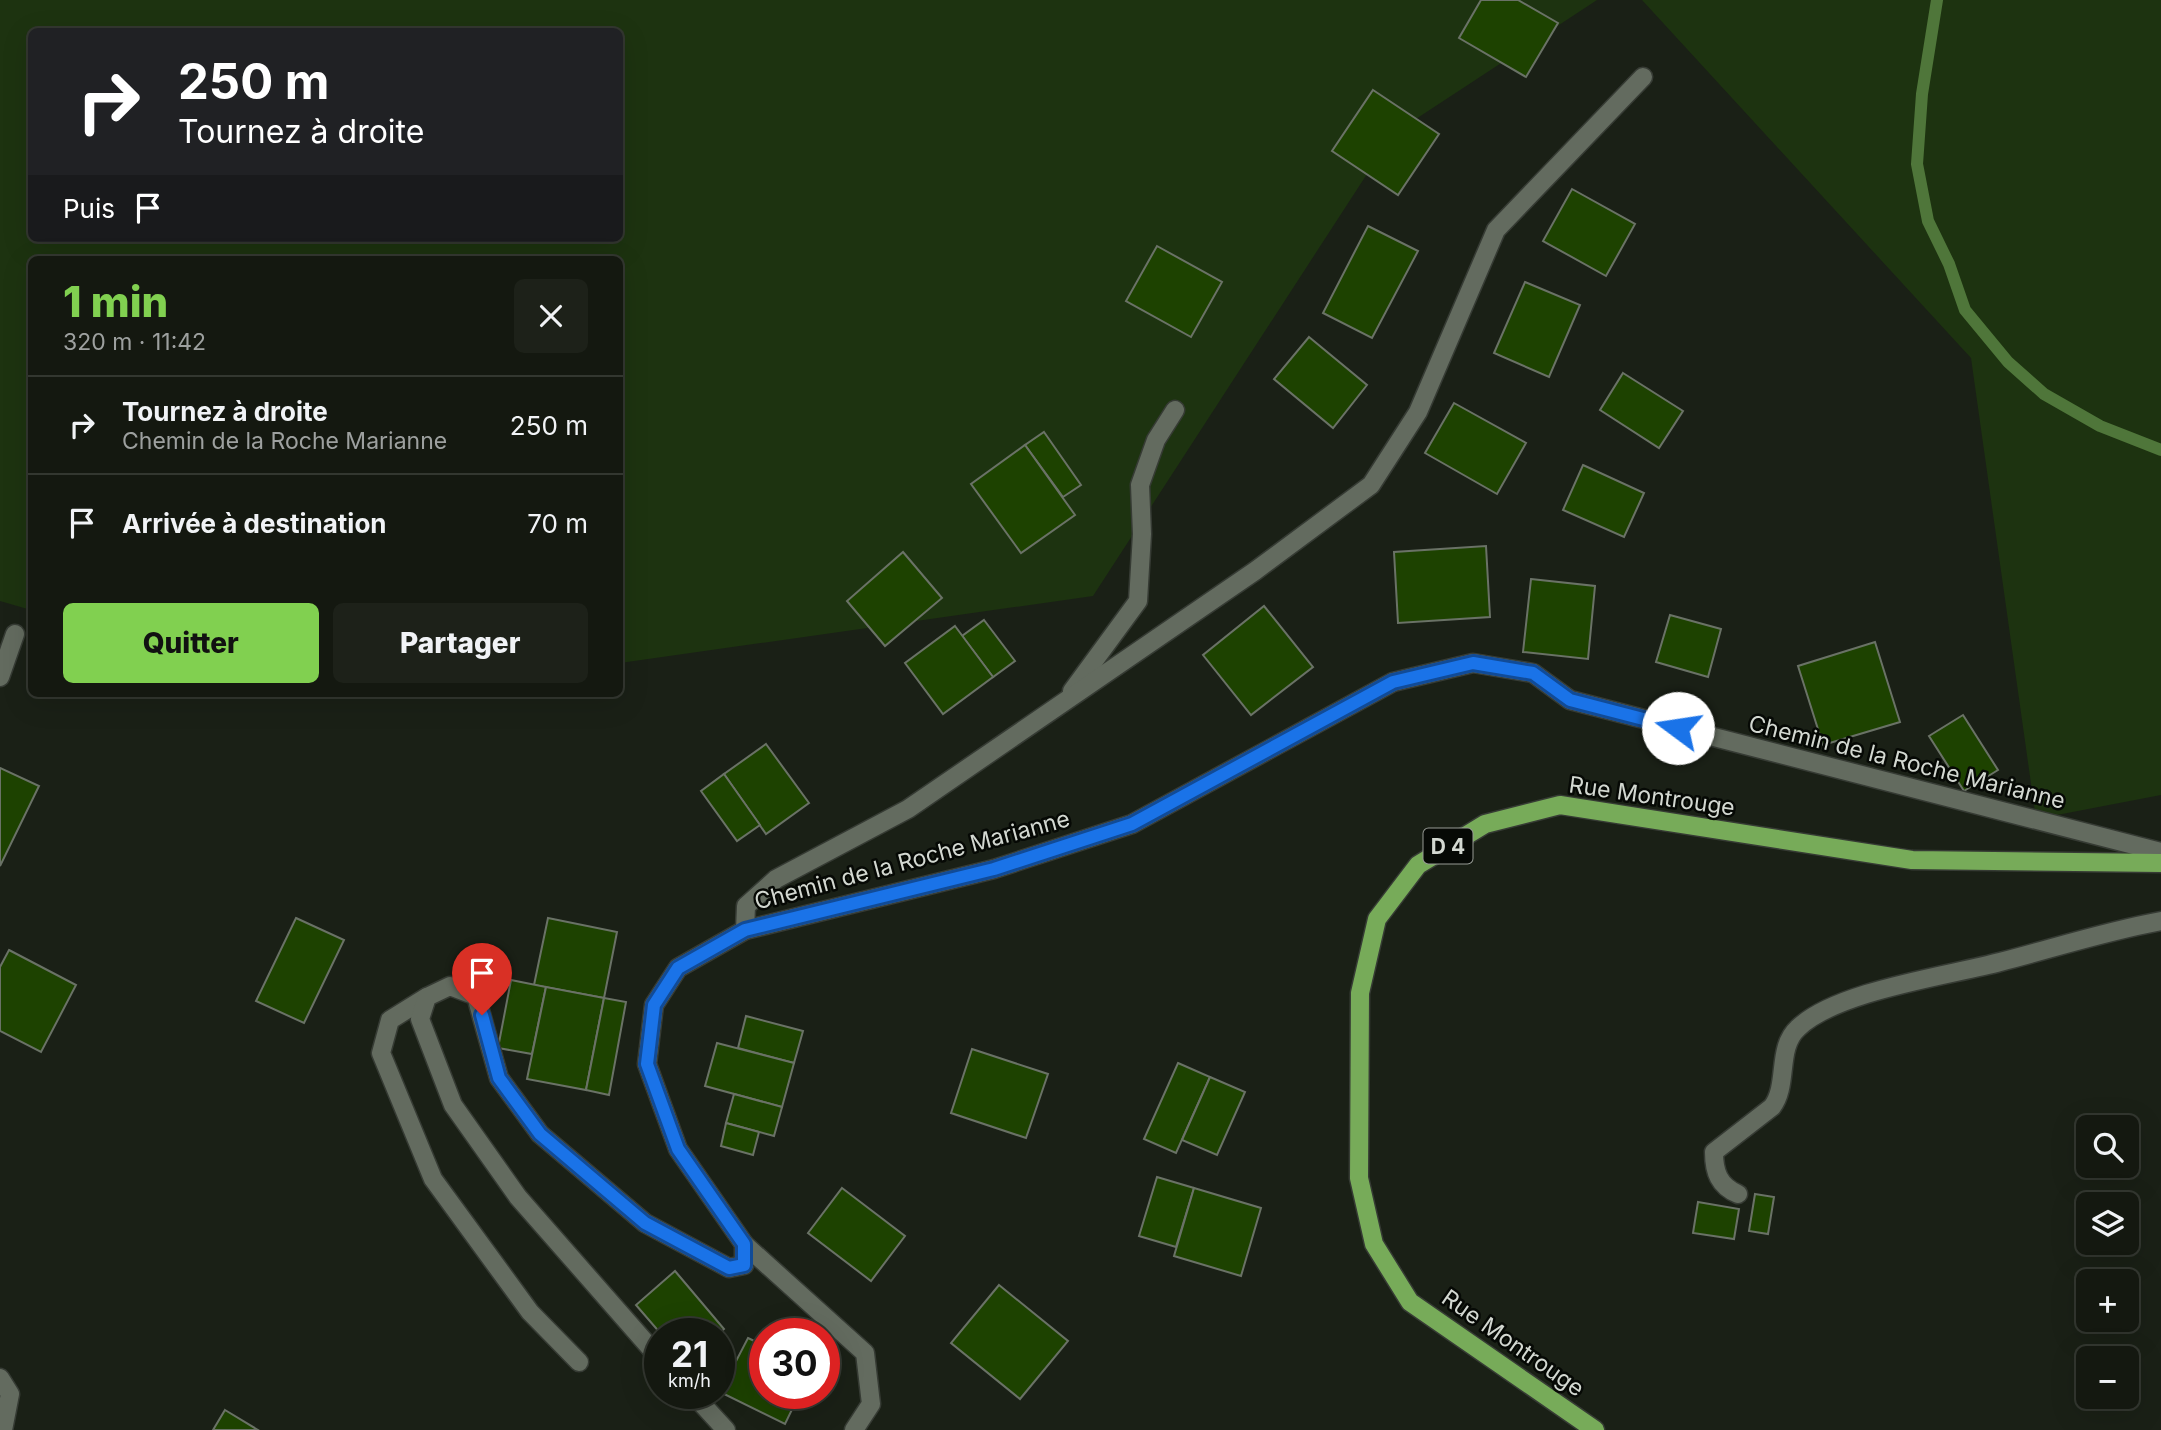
<!DOCTYPE html>
<html lang="fr">
<head>
<meta charset="utf-8">
<style>
	:root { --surface:#141810; --page:#1d2119; --text:#f1f3f6; --muted:#9da09f; --line:#333730; --accent:#81d050 }
	body { margin:0; font-family:Inter,sans-serif; background:var(--page); color:var(--text); height:100vh; display:flex; flex-direction:column; font-size:26px; white-space:nowrap }
	* { box-sizing:border-box; margin:0 }
	p { font-size:23px; color:var(--muted) }
	.icon { flex:none; width:38px; height:38px; fill:none; stroke:currentColor; stroke-width:2; stroke-linecap:round; stroke-linejoin:round }
	.map { position:relative; flex:1; overflow:hidden }
	.sheet { position:absolute; left:28px; top:256px; width:595px; height:441px; display:flex; flex-direction:column; background:var(--surface); border-radius:10px; box-shadow:0 7px 28px #0002,0 0 0 2px var(--line) }
	.sheet>* { flex:none }
	.top-card { position:absolute; left:28px; top:28px; width:595px; height:214px; border-radius:10px; box-shadow:0 7px 28px #0002,0 0 0 2px var(--line); background:#202124; color:#fff; overflow:hidden }
	.buttons { position:absolute; left:2076px; top:1115px; display:grid; gap:14px }
	.buttons a { display:grid; place-items:center; width:63px; height:63px; border-radius:10px; background:var(--surface); box-shadow:0 7px 28px #0002,0 0 0 2px var(--line); font-size:35px }
	.speed { position:absolute; left:644px; top:1318px; display:flex; gap:14px; font-size:35px; font-weight:700; text-align:center }
	.speed>* { display:grid; place-content:center; width:91px; height:91px; border-radius:50%; background:var(--surface); box-shadow:0 7px 28px #0002,0 0 0 2px var(--line); line-height:1 }
	.speed small { font-size:18px; font-weight:400 }
	.speed .limit { border:10px solid #d22; background:#fff; color:#111 }
	.pin { position:absolute; display:grid; place-items:center; width:60px; height:60px; color:#fff; margin:-72px -30px; border-radius:50% 50% 50% 0; rotate:-45deg; box-shadow:0 0 7px #0007 }
	.pin .icon { rotate:45deg }
	.me { position:absolute; width:77px; margin:-38px; rotate:284deg; stroke-linejoin:round; filter:drop-shadow(0 0 5px #0008) }
	.turn { display:flex; align-items:center; gap:24px; height:147px; padding:0 35px; font-size:32px }
	.turn .icon { width:91px; height:91px; stroke-width:2.5 }
	.turn b { display:block; font-size:49px; line-height:60px }
	.then { display:flex; align-items:center; height:66px; padding:0 35px; background:#0003; gap:14px; font-size:26px }
	.round { display:grid; place-items:center; flex:none; width:74px; height:74px; border-radius:10px; background:var(--page) }
	.head { display:flex; align-items:center; justify-content:space-between; height:119px; padding:0 35px }
	h1 { font-size:42px; font-weight:800; line-height:52px; color:var(--accent) }
	.action { display:flex; gap:14px; margin-top:auto; padding:14px 35px }
	.action a { flex:1; height:80px; border-radius:10px; background:var(--accent); color:#111; font-size:28px; font-weight:800; line-height:80px; text-align:center }
	.action a+a { background:var(--page); color:var(--text) }
	ul { padding:0; list-style:none }
	li { display:flex; align-items:center; gap:21px; height:98px; padding:0 35px; border-top:2px solid var(--line) }
	li div { flex:1 }
	li b { display:block; font-size:26px }
	li em { font-style:normal }
	.map>svg:first-child { display:block }
	.green { fill:#1d3310; fill-rule:evenodd }
	.lines { fill:none; stroke-linecap:round; stroke-linejoin:round }
	.stream { stroke:#4f763a; stroke-width:12 }
	.building { fill:#1d4200; stroke:#6a7266; stroke-width:2 }
	.minor-casing { stroke:#363b34; stroke-width:21 }
	.major-casing { stroke:#363b34; stroke-width:21 }
	.minor { stroke:#636b5f; stroke-width:18 }
	.major { stroke:#77ab59; stroke-width:18 }
	.route-casing { stroke:#114b97; stroke-width:18 }
	.route { stroke:#1a73e8; stroke-width:12 }
	.labels { text-anchor:middle; dominant-baseline:central; stroke-width:5; stroke-linejoin:round; paint-order:stroke }
	.shield { fill:#060905; stroke:#969a94; stroke-width:2 }
	.shield-label { font-size:21px; font-weight:bold; fill:#d3d8d1 }
	.street-label { font-size:23px; fill:#d3d8d1; stroke:#060905 }
</style>
</head>
<body>
<div class="map">
<svg width="2161" height="1430" viewBox="0 0 2161 1430">
	<rect width="100%" height="100%" fill="#1a2016"/>
	<g class="green">
		<path d="M0,0H1597L1393,134L1093,596L620,663V259H32L31,610L0,601ZM32,32H620V238H32Z"/>
		<path d="M1642,0H2161V795L2036,819L1971,358Z"/>
	</g>
	<g class="lines">
		<path class="stream" d="M1937,0L1922,94L1917,164L1928,221L1949,264L1965,310L2008,362L2044,394L2100,426L2161,450"/>
	</g>
	<g class="building">
		<path d="M1481,0H1518L1558,23L1526,77L1459,38Z"/>
		<path d="M1373,90L1439,134L1398,195L1332,151Z"/>
		<path d="M1572,189L1635,224L1606,276L1543,241Z"/>
		<path d="M1368,226L1418,251L1372,338L1323,313Z"/>
		<path d="M1157,246L1222,282L1191,337L1126,301Z"/>
		<path d="M1525,282L1580,305L1549,377L1494,353Z"/>
		<path d="M1309,337L1367,385L1333,428L1274,379Z"/>
		<path d="M1623,373L1683,411L1659,448L1600,410Z"/>
		<path d="M1454,403L1526,443L1497,494L1425,453Z"/>
		<path d="M1044,432L1081,485L1063,497L1025,445Z"/>
		<path d="M1025,445L1075,515L1021,553L971,484Z"/>
		<path d="M1583,465L1644,493L1624,537L1563,510Z"/>
		<path d="M1486,546L1490,617L1398,623L1394,552Z"/>
		<path d="M903,552L942,598L885,646L847,601Z"/>
		<path d="M1531,579L1595,586L1588,659L1523,652Z"/>
		<path d="M1264,606L1313,667L1251,715L1203,655Z"/>
		<path d="M1670,615L1721,629L1708,677L1656,662Z"/>
		<path d="M984,620L1015,661L993,677L962,636Z"/>
		<path d="M955,626L993,677L943,714L905,663Z"/>
		<path d="M1875,642L1900,722L1823,745L1798,666Z"/>
		<path d="M1963,715L1998,770L1964,791L1929,736Z"/>
		<path d="M766,744L809,803L766,834L724,774Z"/>
		<path d="M0,768L39,786L0,866Z"/>
		<path d="M724,774L760,825L737,841L701,791Z"/>
		<path d="M296,918L344,940L304,1023L256,1001Z"/>
		<path d="M548,918L617,932L604,998L534,985Z"/>
		<path d="M9,950L76,985L41,1052L0,1031V967Z"/>
		<path d="M511,980L546,987L532,1054L498,1048Z"/>
		<path d="M546,987L604,998L586,1090L527,1079Z"/>
		<path d="M604,998L626,1002L609,1095L586,1090Z"/>
		<path d="M746,1016L803,1031L794,1063L738,1048Z"/>
		<path d="M717,1043L794,1063L782,1107L705,1086Z"/>
		<path d="M972,1049L1048,1074L1026,1138L951,1113Z"/>
		<path d="M1178,1063L1210,1077L1176,1153L1144,1139Z"/>
		<path d="M1210,1077L1245,1092L1217,1155L1182,1140Z"/>
		<path d="M734,1094L782,1107L774,1136L726,1123Z"/>
		<path d="M726,1123L759,1132L753,1155L721,1146Z"/>
		<path d="M1157,1177L1194,1188L1176,1247L1139,1236Z"/>
		<path d="M842,1188L905,1236L871,1281L808,1233Z"/>
		<path d="M1194,1188L1261,1208L1241,1276L1174,1256Z"/>
		<path d="M1755,1194L1774,1197L1768,1234L1749,1231Z"/>
		<path d="M1698,1202L1739,1209L1734,1239L1693,1233Z"/>
		<path d="M675,1271L724,1329L719,1334H661L636,1305Z"/>
		<path d="M999,1285L1068,1341L1020,1399L951,1343Z"/>
		<path d="M748,1338L765,1346V1393H800L785,1424L720,1392Z"/>
		<path d="M225,1410L258,1430H213Z"/>
	</g>
	<g class="lines">
		<defs>
			<g id="minor">
				<path d="M0,677L15,634"/>
				<path d="M1072,691L1138,601L1142,534L1140,485L1156,440L1175,410"/>
				<path d="M745,930L746,906L776,879L908,809L1255,571L1371,485L1418,412L1496,230L1643,77"/>
				<path d="M427,997L390,1020L381,1053L433,1179L530,1312L579,1362"/>
				<path d="M1738,1194C1719,1186 1714,1172 1714,1152L1772,1107C1789,1085 1776,1048 1798,1028C1836,991 1947,976 2000,962C2054,948 2106,931 2161,921"/>
				<path d="M744,1244L865,1353L871,1404L854,1430"/>
				<path d="M660,1359L518,1197L453,1105L420,1019L427,997L450,986L476,996L499,1078L540,1134L645,1223L729,1268L744,1265V1244L678,1149L647,1064L654,1005L678,968L745,930L994,869L1132,824L1393,682L1473,663L1533,673L1570,700L2161,852"/>
				<path d="M0,1378L10,1394L3,1430"/>
				<path d="M692,1393L726,1430"/>
			</g>
			<path id="major" d="M1595,1430L1410,1302L1374,1244L1359,1178L1360,993L1377,919L1418,865L1485,824L1560,805L1912,860L2161,863"/>
		</defs>
		<use href="#minor" class="minor-casing"/>
		<use href="#major" class="major-casing"/>
		<use href="#minor" class="minor"/>
		<use href="#major" class="major"/>
	</g>
	<g class="lines">
		<defs>
			<path id="route" d="M482,1015L499,1078L540,1134L645,1223L729,1268L744,1265V1244L678,1149L647,1064L654,1005L678,968L745,930L994,869L1132,824L1393,682L1473,663L1533,673L1570,700L1678,728"/>
		</defs>
		<use href="#route" class="route-casing"/>
		<use href="#route" class="route"/>
	</g>
	<g class="labels">
		<rect class="shield" x="1423.5" y="828.5" width="49" height="35" rx="5"/>
		<g class="shield-label">
			<text x="1448" y="846">D 4</text>
		</g>
		<g class="street-label">
			<text transform="translate(1907 762) rotate(14)">Chemin de la Roche Marianne</text>
			<text transform="translate(1652 796) rotate(8)">Rue Montrouge</text>
			<text transform="translate(912 860) rotate(-15)">Chemin de la Roche Marianne</text>
			<text transform="translate(1513 1343) rotate(35)">Rue Montrouge</text>
		</g>
	</g>
</svg>
<div class="buttons">
<a><svg class="icon" aria-label="search" viewBox="0 0 24 24"><circle cx="10" cy="10" r="6"/><path d="M15 15l6 6"/></svg></a>
<a><svg class="icon" aria-label="layers" viewBox="0 0 24 24"><path d="M12 4l9 5-9 5-9-5zM3 14l9 5 9-5"/></svg></a>
<a>+</a>
<a>−</a>
</div>
<div class="speed"><div>21<small>km/h</small></div><div class="limit">30</div></div>
<div class="pin" style="left:482px;top:1015px;background:#d93025"><svg class="icon" aria-label="arrive" viewBox="0 0 24 24"><path d="M6 21V4h12l-3 4 3 4H6"/></svg></div>
<svg class="me" style="left:1678px;top:728px" viewBox="-20 -20 40 40"><circle r="19" fill="#fff"/><path d="M0-13L10 11 0 6-10 11z" fill="#1a73e8"/></svg>
<div class="top-card">
<div class="turn"><svg class="icon" aria-label="right" viewBox="0 0 24 24"><path d="M7 20v-9h11M14 6l5 5-5 5"/></svg><div><b>250 m</b>Tournez à droite</div></div>
<div class="then">Puis<svg class="icon" aria-label="arrive" viewBox="0 0 24 24"><path d="M6 21V4h12l-3 4 3 4H6"/></svg></div>
</div>
<section class="sheet">
<div class="head"><div><h1>1 min</h1><p>320 m · 11:42</p></div><a class="round"><svg class="icon" aria-label="close" viewBox="0 0 24 24"><path d="M6 6l12 12M18 6L6 18"/></svg></a></div>
<ul>
<li><svg class="icon" aria-label="right" viewBox="0 0 24 24"><path d="M7 20v-9h11M14 6l5 5-5 5"/></svg><div><b>Tournez à droite</b><p>Chemin de la Roche Marianne</p></div><em>250 m</em></li>
<li><svg class="icon" aria-label="arrive" viewBox="0 0 24 24"><path d="M6 21V4h12l-3 4 3 4H6"/></svg><div><b>Arrivée à destination</b></div><em>70 m</em></li>
</ul>
<div class="action"><a>Quitter</a><a>Partager</a></div>
</section>
</div>
</body>
</html>
